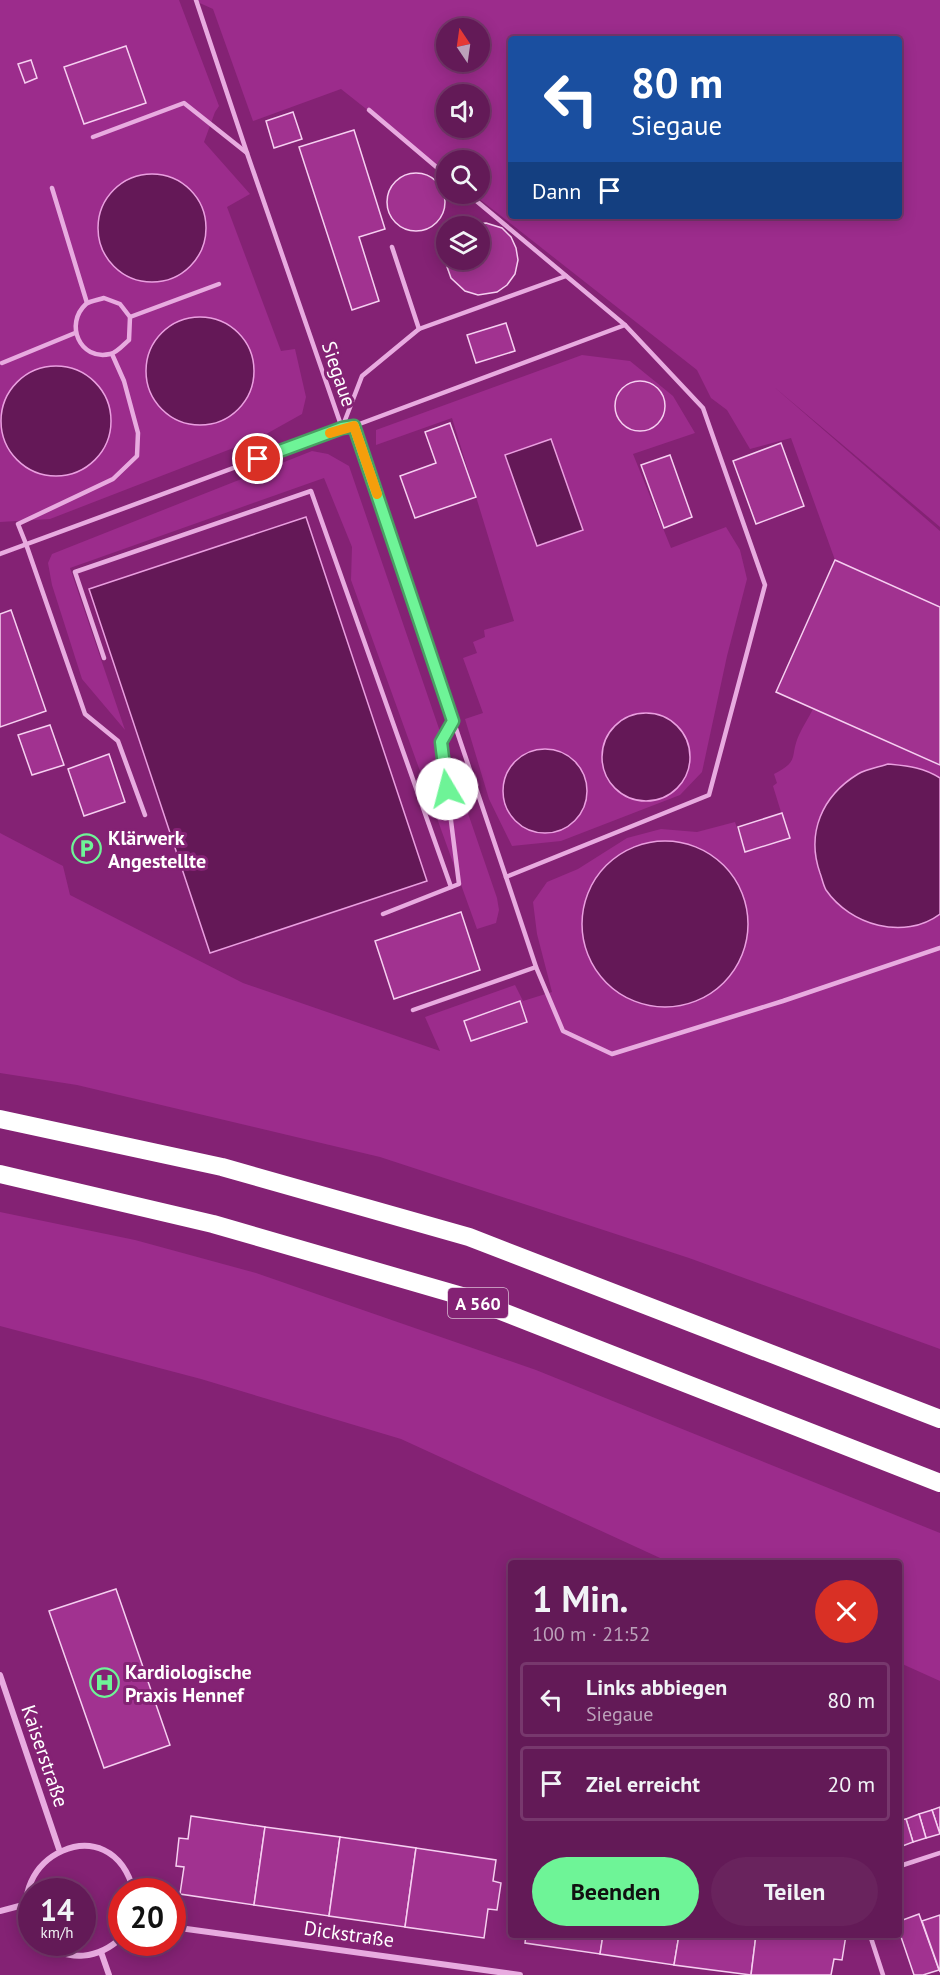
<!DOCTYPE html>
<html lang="de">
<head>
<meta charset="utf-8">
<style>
	:root { --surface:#631a57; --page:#69235d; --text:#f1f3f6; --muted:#bba1ba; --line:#77386d; --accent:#6ef497 }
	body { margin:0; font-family:"PT Sans",sans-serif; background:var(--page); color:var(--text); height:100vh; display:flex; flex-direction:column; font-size:22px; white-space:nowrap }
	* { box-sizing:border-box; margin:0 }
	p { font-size:20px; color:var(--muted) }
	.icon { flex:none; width:33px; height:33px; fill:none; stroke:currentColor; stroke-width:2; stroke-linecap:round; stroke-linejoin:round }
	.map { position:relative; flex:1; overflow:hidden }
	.side { position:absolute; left:508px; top:1560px; width:394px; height:378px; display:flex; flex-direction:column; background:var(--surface); border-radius:6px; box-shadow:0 3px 15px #0003,0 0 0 2px var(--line) }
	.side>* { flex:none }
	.guide { position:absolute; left:508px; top:36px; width:394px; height:183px; border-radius:6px; box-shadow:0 3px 15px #0003,0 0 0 2px var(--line); background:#1a4fa0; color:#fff; overflow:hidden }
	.needle { width:39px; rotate:347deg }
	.tools { position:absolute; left:436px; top:18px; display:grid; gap:12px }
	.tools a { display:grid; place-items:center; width:54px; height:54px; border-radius:50%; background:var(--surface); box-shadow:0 3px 15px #0003,0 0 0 2px var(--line); font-size:30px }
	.speed { position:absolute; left:18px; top:1878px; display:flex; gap:12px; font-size:30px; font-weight:700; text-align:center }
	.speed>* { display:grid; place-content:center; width:78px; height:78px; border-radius:50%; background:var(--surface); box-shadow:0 3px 15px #0003,0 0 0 2px var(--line); line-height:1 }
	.speed small { font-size:15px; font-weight:400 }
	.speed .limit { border:9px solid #d22; background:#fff; color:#111 }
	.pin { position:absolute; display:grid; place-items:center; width:51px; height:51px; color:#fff; margin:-26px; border:3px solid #fff; border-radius:50%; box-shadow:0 2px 6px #0007 }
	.me { position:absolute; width:66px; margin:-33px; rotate:352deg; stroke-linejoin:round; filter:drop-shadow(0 0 4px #0008) }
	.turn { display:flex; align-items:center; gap:21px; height:126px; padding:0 24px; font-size:27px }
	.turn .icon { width:78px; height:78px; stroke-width:2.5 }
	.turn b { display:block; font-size:42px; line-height:51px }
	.then { display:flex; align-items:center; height:57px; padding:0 24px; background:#0003; gap:12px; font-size:22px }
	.round { display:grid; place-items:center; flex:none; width:63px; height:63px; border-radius:32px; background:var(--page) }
	.head { display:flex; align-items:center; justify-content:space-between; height:102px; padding:0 24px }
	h1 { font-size:36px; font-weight:600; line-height:45px }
	.action { display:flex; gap:12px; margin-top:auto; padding:12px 24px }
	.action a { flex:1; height:69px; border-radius:36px; background:var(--accent); color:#111; font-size:24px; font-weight:600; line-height:69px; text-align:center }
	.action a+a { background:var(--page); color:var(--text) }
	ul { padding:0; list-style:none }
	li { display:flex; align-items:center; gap:18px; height:75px; margin:0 12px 9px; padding:0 12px; border:3px solid var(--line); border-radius:6px }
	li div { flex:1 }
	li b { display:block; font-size:22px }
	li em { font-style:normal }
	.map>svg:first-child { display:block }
	.green { fill:#9c2c8c; fill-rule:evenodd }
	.water { fill:#641857; stroke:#ea9fe0; stroke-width:1.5 }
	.building { fill:#a13290; stroke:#f6cff1; stroke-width:1.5 }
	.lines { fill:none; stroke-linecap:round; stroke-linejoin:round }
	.lane { stroke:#e8abe0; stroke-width:4.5 }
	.street { stroke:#e8abe0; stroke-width:6 }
	.highway { stroke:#fff; stroke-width:18 }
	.route-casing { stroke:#489f62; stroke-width:15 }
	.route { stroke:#6ef497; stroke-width:10 }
	.slow { stroke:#f59e0b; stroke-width:10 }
	.labels { text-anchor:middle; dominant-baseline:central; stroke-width:6; stroke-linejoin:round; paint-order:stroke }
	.shield { fill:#842274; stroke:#dabdd5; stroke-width:1.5 }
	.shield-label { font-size:18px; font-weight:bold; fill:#fff }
	.street-label { font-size:20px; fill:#fff; stroke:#842274 }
	.poi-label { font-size:20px; font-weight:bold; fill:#fff; stroke:#842274; text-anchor:start }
</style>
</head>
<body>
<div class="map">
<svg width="940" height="1975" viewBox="0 0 940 1975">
	<rect width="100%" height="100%" fill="#842274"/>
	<g class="green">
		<path d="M0,0H179L219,106L215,112L204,142L250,194L227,207L281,351L295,349L306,397L302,414L259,438L50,519L0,522Z"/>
		<path d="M193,0H940V527L773,386L940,531V607L835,560L791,438L750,449L727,410L711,398L697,370L473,194H480V160H447V173L341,89L253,121L213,9ZM447,28H480V62H447ZM512,39H900V216H512ZM447,94H480V128H447Z"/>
		<path d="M582,355L630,361L673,396L695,433L633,454L671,548L726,527L740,550L747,579L727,656L702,772L680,795L561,841L512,846L489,799L465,719L483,713L463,658L477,653L473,642L485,637L484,630L514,621L452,418L376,445V430Z"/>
		<path d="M312,451L328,454L349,466L497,898L499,910L496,923L477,929L351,580L352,547L324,478L70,568L125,730L82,679L52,585L48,563L52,554Z"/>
		<path d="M813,709L940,765V1349L689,1258L380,1157L77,1085L0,1073V833L63,866L70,895L243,983L440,1051L425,1017L515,985L523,1001L552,992L537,934L533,902L547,882L578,869L627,838L661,829L697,832L735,822L745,851L789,838L773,786L777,783L774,774C801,760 789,757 799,735C803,726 809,717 813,709Z"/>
		<path d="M0,1212L135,1240L256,1273L536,1370L940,1533V1681L900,1663V1563H671L401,1439L201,1379L0,1326Z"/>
	</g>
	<g class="water">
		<circle cx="152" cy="228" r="54"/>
		<circle cx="200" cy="371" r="54"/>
		<circle cx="56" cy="421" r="55"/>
		<path d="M551,439L583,530L537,546L505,455Z"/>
		<path d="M306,517L427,881L210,953L89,589Z"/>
		<circle cx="646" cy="757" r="44"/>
		<circle cx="545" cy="791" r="42"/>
		<path d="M888,764C908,766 923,767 940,778V914C904,941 850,925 826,890C823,885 822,878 820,873C806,833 822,796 858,774C866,769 879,767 888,764Z"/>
		<circle cx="665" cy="924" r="83"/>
	</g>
	<g class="building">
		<path d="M126,46L146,103L84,124L64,67Z"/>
		<path d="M31,60L37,78L25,83L18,64Z"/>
		<path d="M293,112L302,139L274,148L266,121Z"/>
		<path d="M354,130L385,229L359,237L379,301L352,310L299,147Z"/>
		<circle cx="416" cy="202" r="29"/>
		<path d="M486,223L502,228L511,237L516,248L518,260L515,274L507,285L497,292L478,295L465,291L451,278L446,264V252L447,250V260H480V226H468L474,224Z"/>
		<path d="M506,323L515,351L476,363L467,335Z"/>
		<circle cx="640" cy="406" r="25"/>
		<path d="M450,423L476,497L415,518L400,476L436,463L425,432Z"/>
		<path d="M781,443L804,506L756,524L733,461Z"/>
		<path d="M670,455L692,517L664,528L641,465Z"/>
		<path d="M835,560L940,607V765L776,692Z"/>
		<path d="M11,610L46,711L0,727V614Z"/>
		<path d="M50,725L64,765L32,775L18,735Z"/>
		<path d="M109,754L125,802L84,816L68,769Z"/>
		<path d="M782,813L790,838L745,852L738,827Z"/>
		<path d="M461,912L480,970L394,999L375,941Z"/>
		<path d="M520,1001L527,1022L471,1041L464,1021Z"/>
		<path d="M116,1589L170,1745L104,1768L49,1611Z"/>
		<path d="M940,1807V1834L932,1810Z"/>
		<path d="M932,1810L940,1834L926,1838L919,1814Z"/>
		<path d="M919,1814L926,1838L913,1842L906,1819Z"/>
		<path d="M191,1816L265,1827L254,1905L180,1894L184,1867L176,1866L179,1838L188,1839Z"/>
		<path d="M906,1819L913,1842L900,1847V1820Z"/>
		<path d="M265,1827L340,1837L329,1916L254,1905Z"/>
		<path d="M340,1837L416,1848L405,1927L329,1916Z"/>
		<path d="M416,1848L496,1860L493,1881L501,1883L497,1910L488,1909L484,1938L405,1927Z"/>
		<path d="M919,1914L939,1970L923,1975H914L900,1934V1921Z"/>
		<path d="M940,1915V1972L922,1921Z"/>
		<path d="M526,1935H603L600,1954L525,1943Z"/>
		<path d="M603,1935H679L674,1965L600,1954Z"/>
		<path d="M679,1935H756L751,1975L674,1965Z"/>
		<path d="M756,1935H846L842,1960L834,1959L831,1975H751Z"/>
	</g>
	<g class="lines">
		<g class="lane">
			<path d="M196,0L247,153"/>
			<path d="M369,110L447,176"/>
			<path d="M52,188L87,303"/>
			<path d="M392,247L419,329"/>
			<path d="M104,298L120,304L130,317L129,340C124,344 117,353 110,354C80,361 64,324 86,304C90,301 98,300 104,298Z"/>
			<path d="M130,317L219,284"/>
			<path d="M112,354L124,381L138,433L137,456L113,479L18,524L26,544L85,714L118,741L145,815"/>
			<path d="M2,363L75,333"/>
			<path d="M354,426L506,877L709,795L765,585L703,408L625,325L468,194"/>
			<path d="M342,428L354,426L625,325"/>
			<path d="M342,428L362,376L419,329L566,276"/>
			<path d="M0,554L342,428L247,153L184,103L93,137"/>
			<path d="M104,658L75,572L311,491L451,887"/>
			<path d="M506,877L536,967L563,1031L612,1054L783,1001L940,948"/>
			<path d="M383,914L459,884L441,742L453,721"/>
			<path d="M413,1010L536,967"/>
			<path d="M900,1866L940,1853"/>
			<path d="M870,1935L883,1975"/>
		</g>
		<g class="street">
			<path d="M0,1675L59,1849"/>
			<path d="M0,1911L23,1905"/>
			<path d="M172,1927L520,1975"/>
			<path d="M32,1929C0,1860 111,1802 134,1892"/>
			<path d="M43,1942C68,1963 99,1959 122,1937"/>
			<path d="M101,1952L109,1975"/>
		</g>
		<g class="highway">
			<path d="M0,1119L222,1167L469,1237L940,1419"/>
			<path d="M0,1174L213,1224L465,1297L940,1483"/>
		</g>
	</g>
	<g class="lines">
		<defs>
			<path id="route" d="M258,459L342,428L354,426L453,721L441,742L447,789"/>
		</defs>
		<use href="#route" class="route-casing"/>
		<use href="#route" class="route"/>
		<path class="slow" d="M330,433L354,426L377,494"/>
	</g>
	<defs>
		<symbol id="parking-ring" viewBox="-11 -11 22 22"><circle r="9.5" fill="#842274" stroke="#6ef497" stroke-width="1.5"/><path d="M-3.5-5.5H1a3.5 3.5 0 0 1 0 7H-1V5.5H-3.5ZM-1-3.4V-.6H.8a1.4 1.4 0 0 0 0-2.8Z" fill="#6ef497"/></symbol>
		<symbol id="hospital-ring" viewBox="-11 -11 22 22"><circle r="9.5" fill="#842274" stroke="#6ef497" stroke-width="1.5"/><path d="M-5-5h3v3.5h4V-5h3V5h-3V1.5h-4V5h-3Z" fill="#6ef497"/></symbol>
	</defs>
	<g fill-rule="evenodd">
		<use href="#parking-ring" x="70" y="832" width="33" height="33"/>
		<use href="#hospital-ring" x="88" y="1666" width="33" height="33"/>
	</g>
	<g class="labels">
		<rect class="shield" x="448" y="1288" width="60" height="30" rx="4.5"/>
		<g class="shield-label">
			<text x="478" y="1303">A 560</text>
		</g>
		<g class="street-label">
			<text transform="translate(339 374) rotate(71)">Siegaue</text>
			<text transform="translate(45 1756) rotate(71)">Kaiserstraße</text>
			<text transform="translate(349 1934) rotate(8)">Dickstraße</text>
		</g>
		<g class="poi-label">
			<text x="108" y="838">Klärwerk<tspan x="108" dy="23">Angestellte</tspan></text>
			<text x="125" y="1672">Kardiologische<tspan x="125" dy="23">Praxis Hennef</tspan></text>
		</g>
	</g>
</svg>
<div class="tools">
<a><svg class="needle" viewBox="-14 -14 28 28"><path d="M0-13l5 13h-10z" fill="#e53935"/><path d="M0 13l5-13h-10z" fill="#bba1ba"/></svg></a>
<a><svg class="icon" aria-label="sound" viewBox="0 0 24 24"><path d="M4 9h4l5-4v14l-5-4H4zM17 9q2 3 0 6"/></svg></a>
<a><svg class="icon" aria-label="search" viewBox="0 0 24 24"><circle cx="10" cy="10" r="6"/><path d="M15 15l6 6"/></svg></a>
<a><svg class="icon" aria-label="layers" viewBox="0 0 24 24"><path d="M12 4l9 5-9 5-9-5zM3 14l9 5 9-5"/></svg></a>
</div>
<div class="speed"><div>14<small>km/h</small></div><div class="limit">20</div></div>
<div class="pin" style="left:258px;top:459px;background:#d93025"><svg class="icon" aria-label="arrive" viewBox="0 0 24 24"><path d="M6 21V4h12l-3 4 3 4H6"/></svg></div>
<svg class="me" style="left:447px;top:789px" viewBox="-20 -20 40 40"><circle r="19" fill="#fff"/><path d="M0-13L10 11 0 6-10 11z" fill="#6ef497"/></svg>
<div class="guide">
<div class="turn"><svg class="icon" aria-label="left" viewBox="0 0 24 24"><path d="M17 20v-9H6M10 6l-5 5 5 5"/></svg><div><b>80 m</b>Siegaue</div></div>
<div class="then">Dann<svg class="icon" aria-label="arrive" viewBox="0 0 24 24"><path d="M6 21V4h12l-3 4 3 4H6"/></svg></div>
</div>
<section class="side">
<div class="head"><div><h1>1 Min.</h1><p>100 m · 21:52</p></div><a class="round" style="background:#d93025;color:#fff"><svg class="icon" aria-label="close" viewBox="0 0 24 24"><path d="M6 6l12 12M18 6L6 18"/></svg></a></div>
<ul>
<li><svg class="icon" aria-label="left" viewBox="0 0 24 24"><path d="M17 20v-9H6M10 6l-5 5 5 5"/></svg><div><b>Links abbiegen</b><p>Siegaue</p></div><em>80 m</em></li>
<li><svg class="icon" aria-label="arrive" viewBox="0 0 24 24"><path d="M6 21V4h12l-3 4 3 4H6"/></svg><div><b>Ziel erreicht</b></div><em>20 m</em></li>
</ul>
<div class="action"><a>Beenden</a><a>Teilen</a></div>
</section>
</div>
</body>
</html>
